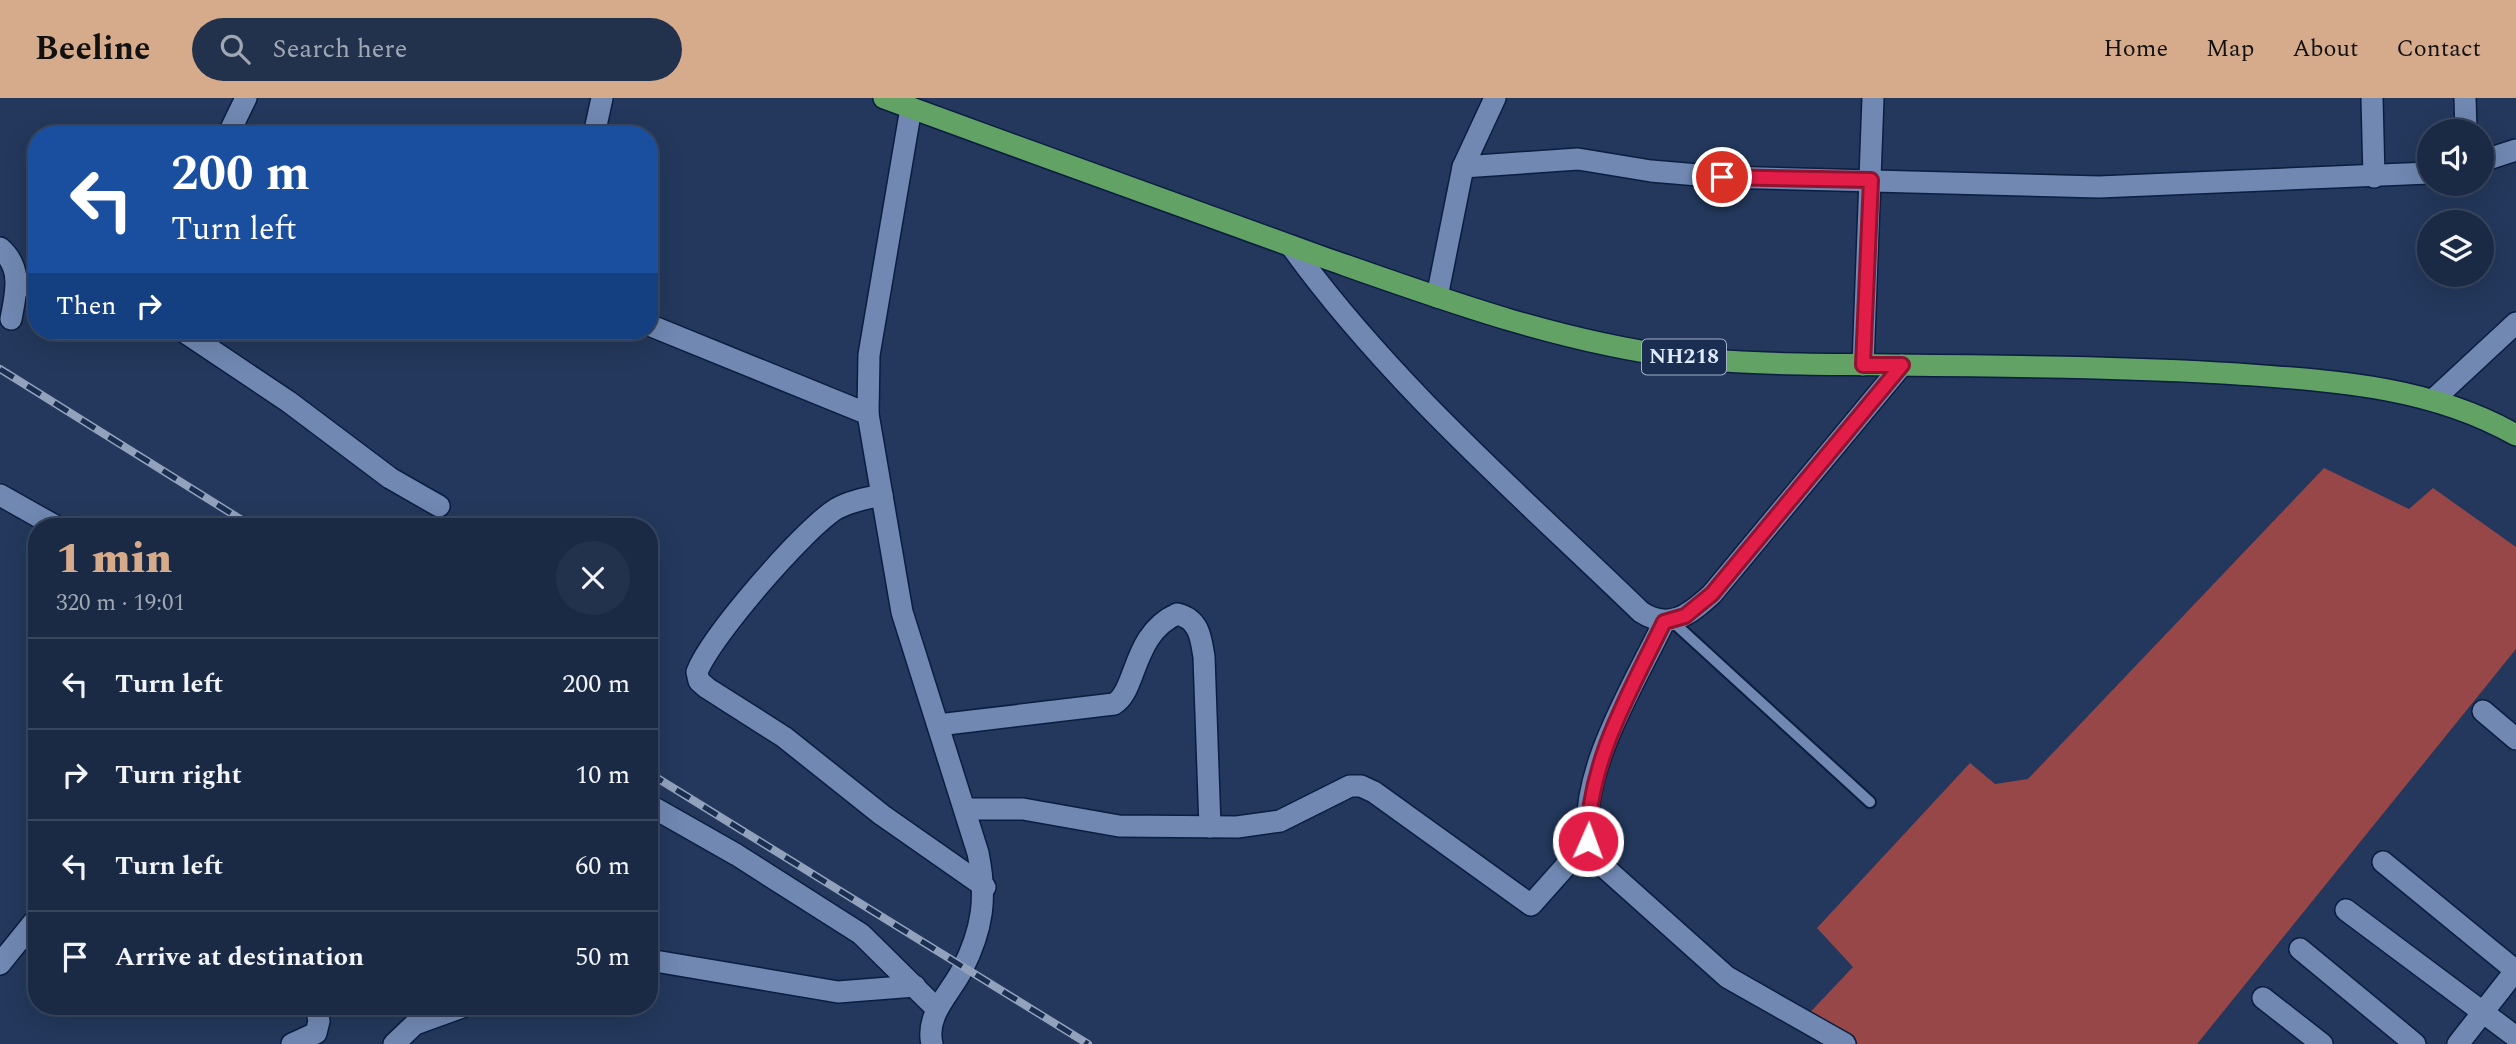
<!DOCTYPE html>
<html lang="en">
<head>
<meta charset="utf-8">
<style>
	:root { --surface:#1a2a45; --page:#23324c; --text:#f1f3f6; --muted:#9fa7b3; --line:#38465e; --accent:#d6ab8b }
	body { margin:0; font-family:Spectral,serif; background:var(--page); color:var(--text); height:100vh; display:flex; flex-direction:column; font-size:26px; white-space:nowrap }
	* { box-sizing:border-box; margin:0 }
	p { font-size:23px; color:var(--muted) }
	.icon { flex:none; width:38px; height:38px; fill:none; stroke:currentColor; stroke-width:2; stroke-linecap:round; stroke-linejoin:round }
	.map { position:relative; flex:1; overflow:hidden }
	.panel { position:absolute; left:28px; top:420px; width:630px; height:497px; display:flex; flex-direction:column; background:var(--surface); border-radius:28px; box-shadow:0 7px 28px #0002,0 0 0 2px var(--line) }
	.panel>* { flex:none }
	.banner { position:absolute; left:28px; top:28px; width:630px; height:214px; border-radius:28px; box-shadow:0 7px 28px #0002,0 0 0 2px var(--line); background:#1a4fa0; color:#fff; overflow:hidden }
	.controls { position:absolute; left:2417px; top:21px; display:grid; gap:14px }
	.controls a { display:grid; place-items:center; width:77px; height:77px; border-radius:50%; background:var(--surface); box-shadow:0 7px 28px #0002,0 0 0 2px var(--line); font-size:35px }
	.pin { position:absolute; display:grid; place-items:center; width:60px; height:60px; color:#fff; margin:-30px; border:4px solid #fff; border-radius:50%; box-shadow:0 2px 7px #0007 }
	.me { position:absolute; width:77px; margin:-38px; rotate:2deg; stroke-linejoin:round; filter:drop-shadow(0 0 5px #0008) }
	.turn { display:flex; align-items:center; gap:24px; height:147px; padding:0 28px; font-size:32px }
	.turn .icon { width:91px; height:91px; stroke-width:2.5 }
	.turn b { display:block; font-size:49px; line-height:60px }
	.then { display:flex; align-items:center; height:66px; padding:0 28px; background:#0003; gap:14px; font-size:26px }
	.round { display:grid; place-items:center; flex:none; width:74px; height:74px; border-radius:37px; background:var(--page) }
	.overview { display:flex; align-items:center; justify-content:space-between; height:119px; padding:0 28px }
	h1 { font-size:42px; font-weight:800; line-height:52px; color:var(--accent) }
	ul { padding:0; list-style:none }
	li { display:flex; align-items:center; gap:21px; height:91px; padding:0 28px; border-top:2px solid var(--line) }
	li div { flex:1 }
	li b { display:block; font-size:26px }
	li em { font-style:normal }
	header { display:flex; align-items:center; gap:42px; box-sizing:border-box; height:98px; padding:0 35px; background:var(--accent); color:#111 }
	header strong { font-size:33px }
	nav { display:flex; gap:38px; margin-inline-start:auto; font-size:24px }
	.search { width:490px; height:63px; background:var(--page); display:flex; align-items:center; gap:18px; box-sizing:border-box; padding:0 24px; border-radius:38px; color:var(--muted); font-size:26px }
	.map>svg:first-child { display:block }
	.green { fill:#984748 }
	.lines { fill:none; stroke-linecap:round; stroke-linejoin:round }
	.service-casing { stroke:#0b1e40; stroke-width:14 }
	.minor-casing { stroke:#0b1e40; stroke-width:24 }
	.tertiary-casing { stroke:#0b1e40; stroke-width:24 }
	.trunk-casing { stroke:#0b1e40; stroke-width:24 }
	.service { stroke:#7088b2; stroke-width:10 }
	.minor { stroke:#7088b2; stroke-width:21 }
	.tertiary { stroke:#7088b2; stroke-width:21 }
	.trunk { stroke:#62a265; stroke-width:21 }
	.rail-casing { stroke:#93a2bc; stroke-width:8 }
	.rail { stroke:#1a2e51; stroke-width:5; stroke-dasharray:16; stroke-linecap:butt }
	.route-casing { stroke:#92132f; stroke-width:18 }
	.route { stroke:#e11d48; stroke-width:12 }
	.labels { text-anchor:middle; dominant-baseline:central; stroke-width:7; stroke-linejoin:round; paint-order:stroke }
	.shield { fill:#1a2e51; stroke:#a4b2c9; stroke-width:2 }
	.shield-label { font-size:21px; font-weight:bold; fill:#dfeafd }
</style>
</head>
<body>
<header>
<strong>Beeline</strong>
<div class="search"><svg class="icon" aria-label="search" viewBox="0 0 24 24"><circle cx="10" cy="10" r="6"/><path d="M15 15l6 6"/></svg>Search here</div>
<nav><a>Home</a><a>Map</a><a>About</a><a>Contact</a></nav>
</header>
<div class="map">
<svg width="2516" height="946" viewBox="0 0 2516 946">
	<rect width="100%" height="100%" fill="#23385c"/>
	<path class="green" d="M2324,370L2409,411L2433,390L2516,449V551L2197,946H1821L1799,926L1853,869L1817,830L1970,665L1995,686L2028,681Z"/>
	<g class="lines">
		<defs>
			<path id="service" d="M1673,524L1870,704"/>
			<g id="minor">
				<path d="M2372,0L2374,79"/>
				<path d="M2465,0L2466,33"/>
				<path d="M228,37L246,0"/>
				<path d="M594,37L602,0"/>
				<path d="M2482,63L2516,52"/>
				<path d="M1463,69L1578,61L1651,73L1722,79L2099,89L2429,75"/>
				<path d="M1291,148C1390,285 1520,397 1641,514C1670,533 1690,516 1712,496L1902,267"/>
				<path d="M0,150C23,170 16,194 11,221"/>
				<path d="M16,182L37,192"/>
				<path d="M1437,199L1463,69L1495,0"/>
				<path d="M649,227L868,316"/>
				<path d="M183,233L289,304L390,380L439,408"/>
				<path d="M1863,267L1873,0"/>
				<path d="M0,397L57,429"/>
				<path d="M882,397C867,400 850,403 836,411C803,432 711,538 697,574L699,583L707,590L784,639L882,717L985,789"/>
				<path d="M1664,524C1635,585 1580,672 1588,741C1590,753 1597,761 1604,769L1727,879L1845,946"/>
				<path d="M2483,613L2516,641"/>
				<path d="M938,627L1114,606C1137,593 1132,536 1177,516C1199,521 1201,539 1204,559L1210,729"/>
				<path d="M649,707L737,757L861,836L937,911"/>
				<path d="M965,711H1023L1119,728L1237,729L1280,723L1350,688H1361L1374,694L1531,807L1588,743"/>
				<path d="M2383,764L2516,873"/>
				<path d="M2346,812L2516,939"/>
				<path d="M2300,851L2415,946"/>
				<path d="M649,862L838,894L915,888"/>
				<path d="M0,866L37,820"/>
				<path d="M2263,900L2322,946"/>
				<path d="M292,946L316,935L319,923L316,908"/>
				<path d="M394,946L415,926L465,908"/>
				<path d="M2458,946L2516,872"/>
			</g>
			<g id="tertiary">
				<path d="M911,10L869,257L868,316L902,514L978,755C987,799 983,831 962,872C950,896 925,917 932,946"/>
				<path d="M2433,302L2516,225"/>
			</g>
			<path id="trunk" d="M884,0C1030,53 1175,107 1322,159C1439,200 1555,243 1679,259C1749,267 1821,266 1891,267C2006,268 2122,269 2238,276C2334,283 2430,288 2516,337"/>
		</defs>
		<use href="#service" class="service-casing"/>
		<use href="#minor" class="minor-casing"/>
		<use href="#tertiary" class="tertiary-casing"/>
		<use href="#trunk" class="trunk-casing"/>
		<use href="#service" class="service"/>
		<use href="#minor" class="minor"/>
		<use href="#tertiary" class="tertiary"/>
		<use href="#trunk" class="trunk"/>
		<defs>
			<g id="rail">
				<path d="M0,271L253,429"/>
				<path d="M649,675L1088,946"/>
			</g>
		</defs>
		<use href="#rail" class="rail-casing"/>
		<use href="#rail" class="rail"/>
	</g>
	<g class="lines">
		<defs>
			<path id="route" d="M1588,743C1588,664 1630,594 1664,524L1685,518L1712,496L1902,267H1863L1871,82L1722,79"/>
		</defs>
		<use href="#route" class="route-casing"/>
		<use href="#route" class="route"/>
	</g>
	<g class="labels">
		<rect class="shield" x="1642" y="241.5" width="84" height="35" rx="5"/>
		<g class="shield-label">
			<text x="1684" y="259">NH218</text>
		</g>
	</g>
</svg>
<div class="controls">
<a><svg class="icon" aria-label="sound" viewBox="0 0 24 24"><path d="M4 9h4l5-4v14l-5-4H4zM17 9q2 3 0 6"/></svg></a>
<a><svg class="icon" aria-label="layers" viewBox="0 0 24 24"><path d="M12 4l9 5-9 5-9-5zM3 14l9 5 9-5"/></svg></a>
</div>
<div class="pin" style="left:1722px;top:79px;background:#d93025"><svg class="icon" aria-label="arrive" viewBox="0 0 24 24"><path d="M6 21V4h12l-3 4 3 4H6"/></svg></div>
<svg class="me" style="left:1588px;top:743px" viewBox="-20 -20 40 40"><circle r="17" fill="#e11d48" stroke="#fff" stroke-width="3"/><path d="M0-11L8 9 0 5-8 9z" fill="#fff"/></svg>
<div class="banner">
<div class="turn"><svg class="icon" aria-label="left" viewBox="0 0 24 24"><path d="M17 20v-9H6M10 6l-5 5 5 5"/></svg><div><b>200 m</b>Turn left</div></div>
<div class="then">Then<svg class="icon" aria-label="right" viewBox="0 0 24 24"><path d="M7 20v-9h11M14 6l5 5-5 5"/></svg></div>
</div>
<section class="panel">
<div class="overview"><div><h1>1 min</h1><p>320 m · 19:01</p></div><a class="round"><svg class="icon" aria-label="close" viewBox="0 0 24 24"><path d="M6 6l12 12M18 6L6 18"/></svg></a></div>
<ul>
<li><svg class="icon" aria-label="left" viewBox="0 0 24 24"><path d="M17 20v-9H6M10 6l-5 5 5 5"/></svg><div><b>Turn left</b></div><em>200 m</em></li>
<li><svg class="icon" aria-label="right" viewBox="0 0 24 24"><path d="M7 20v-9h11M14 6l5 5-5 5"/></svg><div><b>Turn right</b></div><em>10 m</em></li>
<li><svg class="icon" aria-label="left" viewBox="0 0 24 24"><path d="M17 20v-9H6M10 6l-5 5 5 5"/></svg><div><b>Turn left</b></div><em>60 m</em></li>
<li><svg class="icon" aria-label="arrive" viewBox="0 0 24 24"><path d="M6 21V4h12l-3 4 3 4H6"/></svg><div><b>Arrive at destination</b></div><em>50 m</em></li>
</ul>
</section>
</div>
</body>
</html>
